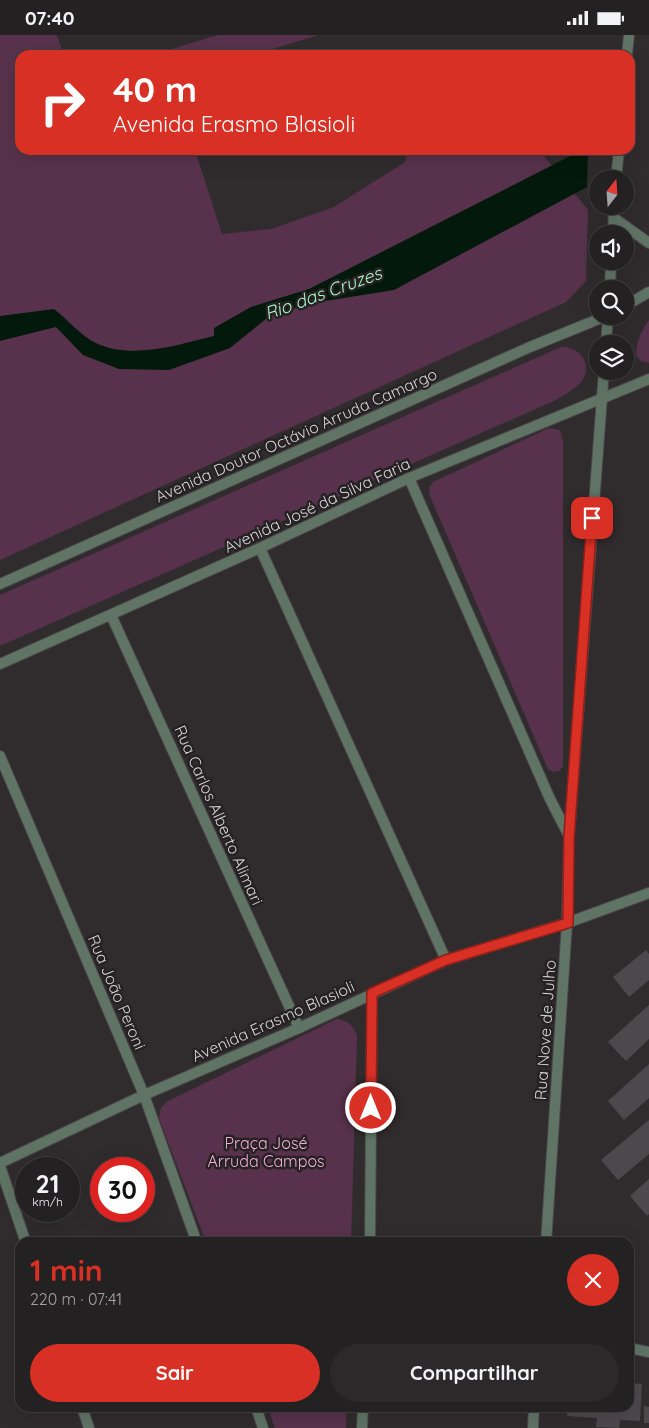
<!DOCTYPE html>
<html lang="pt">
<head>
<meta charset="utf-8">
<style>
	:root { --surface:#242122; --page:#2c292a; --text:#f1f3f6; --muted:#a3a3a5; --line:#413e40; --accent:#d93025 }
	body { margin:0; font-family:Quicksand,sans-serif; background:var(--page); color:var(--text); height:100vh; display:flex; flex-direction:column; font-size:19px; white-space:nowrap }
	* { box-sizing:border-box; margin:0 }
	p { font-size:16px; color:var(--muted) }
	.icon { flex:none; width:28px; height:28px; fill:none; stroke:currentColor; stroke-width:2; stroke-linecap:round; stroke-linejoin:round }
	.map { position:relative; flex:1; overflow:hidden }
	.panel { position:absolute; left:15px; top:1202px; width:619px; height:175px; display:flex; flex-direction:column; background:var(--surface); border-radius:15px; box-shadow:0 5px 20px #0002,0 0 0 1px var(--line) }
	.panel>* { flex:none }
	.top-card { position:absolute; left:15px; top:15px; width:620px; height:105px; border-radius:15px; box-shadow:0 5px 20px #0002,0 0 0 1px var(--line); background:#d93025; color:#fff; overflow:hidden }
	.needle { width:32px; rotate:17deg }
	.controls { position:absolute; left:589px; top:135px; display:grid; gap:10px }
	.controls a { display:grid; place-items:center; width:45px; height:45px; border-radius:50%; background:var(--surface); box-shadow:0 5px 20px #0002,0 0 0 1px var(--line); font-size:25px }
	.speed { position:absolute; left:15px; top:1122px; display:flex; gap:10px; font-size:25px; font-weight:700; text-align:center }
	.speed>* { display:grid; place-content:center; width:65px; height:65px; border-radius:50%; background:var(--surface); box-shadow:0 5px 20px #0002,0 0 0 1px var(--line); line-height:1 }
	.speed small { font-size:12px; font-weight:400 }
	.speed .limit { border:8px solid #d22; background:#fff; color:#111 }
	.pin { position:absolute; display:grid; place-items:center; width:42px; height:42px; color:#fff; margin:-21px; border-radius:10px; box-shadow:0 2px 8px #0006 }
	.me { position:absolute; width:55px; margin:-28px; rotate:0deg; stroke-linejoin:round; filter:drop-shadow(0 0 4px #0008) }
	.turn { display:flex; align-items:center; gap:18px; height:105px; padding:0 15px; font-size:22px }
	.turn .icon { width:65px; height:65px; stroke-width:2.5 }
	.turn b { display:block; font-size:35px; line-height:42px }
	.round { display:grid; place-items:center; flex:none; width:52px; height:52px; border-radius:26px; background:var(--page) }
	.overview { display:flex; align-items:center; justify-content:space-between; height:85px; padding:0 15px }
	h1 { font-size:30px; font-weight:700; line-height:38px; color:var(--accent) }
	.button { display:flex; gap:10px; margin-top:auto; padding:10px 15px }
	.button a { flex:1; height:58px; border-radius:30px; background:var(--accent); color:#fff; font-size:20px; font-weight:700; line-height:58px; text-align:center }
	.button a+a { background:var(--page); color:var(--text) }
	.status { display:flex; justify-content:space-between; align-items:center; height:35px; padding:0 25px; background:var(--surface); direction:ltr }
	.status svg { height:14px; fill:currentColor }
	.map>svg:first-child { display:block }
	.green { fill:#58324c }
	.water { fill:#02190b }
	.building { fill:#4c484b }
	.lines { fill:none; stroke-linecap:round; stroke-linejoin:round }
	.minor-casing { stroke:#4b4749; stroke-width:12 }
	.minor { stroke:#607466; stroke-width:10 }
	.route-casing { stroke:#8d1f18; stroke-width:12 }
	.route { stroke:#d93025; stroke-width:9 }
	.labels { text-anchor:middle; dominant-baseline:central; stroke-width:5; stroke-linejoin:round; paint-order:stroke }
	.street-label { font-size:16px; fill:#d7d5d6; stroke:#262224 }
	.park-label { font-size:16px; fill:#f2abda; stroke:#262224 }
	.water-label { font-size:18px; font-style:italic; fill:#a8f5c3; stroke:#262224 }
</style>
</head>
<body>
<div class="status"><b>07:40</b><svg viewBox="0 0 49 12"><path d="M0 12V9h3v3zM5 12V6h3v6zM10 12V3h3v9zM15 12V0h3v12zM26 1h20v11H26zM47 4h2v5h-2z"/></svg></div>
<div class="map">
<svg width="649" height="1393" viewBox="0 0 649 1393">
	<rect width="100%" height="100%" fill="#302c2e"/>
	<g class="green">
		<path d="M0,0H57L64,20H20V115H195L222,199L271,194L334,172L405,127L408,115H539L588,175L586,246L566,267L0,525Z"/>
		<path d="M218,0H319L252,20H152Z"/>
		<path d="M649,285V328L641,326L636,321C636,307 641,296 649,285Z"/>
		<path d="M561,312C581,311 596,333 579,349C573,355 564,360 556,365L0,611V560Z"/>
		<path d="M549,393L560,395L563,406V731L559,736L553,737L548,734L430,461L429,453L433,447Z"/>
		<path d="M337,984C348,986 353,990 357,1001L351,1207H206L159,1083L161,1073L166,1067Z"/>
		<path d="M268,1373H346V1393H275Z"/>
	</g>
	<path class="water" d="M582,115H588L587,152L394,255L319,267L272,279L230,313L169,335L119,334L83,320L56,292L0,306V281L54,274C67,284 81,301 96,308C131,325 177,310 214,301V293L251,272L309,254Z"/>
	<g class="building">
		<path d="M646,915L649,919V945L629,962L613,942Z"/>
		<path d="M649,970V1004L626,1026L608,1007Z"/>
		<path d="M649,1029V1063L624,1085L608,1066Z"/>
		<path d="M649,1085V1119L618,1145L601,1125Z"/>
		<path d="M649,1144V1179L647,1181L630,1161Z"/>
		<path d="M629,1348L642,1349L640,1386L620,1385L619,1393L596,1392L597,1383L567,1381L568,1372H629Z"/>
		<path d="M644,1371L649,1372V1388H644Z"/>
	</g>
	<g class="lines">
		<defs>
			<g id="minor">
				<path d="M627,20L629,0"/>
				<path d="M616,144L619,115"/>
				<path d="M614,183L649,208"/>
				<path d="M613,199L614,171"/>
				<path d="M610,254L611,226"/>
				<path d="M625,271L649,257"/>
				<path d="M606,309L608,281"/>
				<path d="M409,443L550,764L569,801"/>
				<path d="M260,513L446,925"/>
				<path d="M0,549L530,312L606,281"/>
				<path d="M111,580L299,993"/>
				<path d="M0,629L260,513L409,443L649,344"/>
				<path d="M0,721L144,1060L197,1208"/>
				<path d="M0,1128L144,1060L299,993L446,925L567,888L649,858"/>
				<path d="M0,1131L26,1208"/>
				<path d="M370,1208L372,958"/>
				<path d="M546,1208L567,888L569,802L604,336"/>
				<path d="M629,1313L649,1317"/>
				<path d="M82,1372L89,1393"/>
				<path d="M256,1372L263,1393"/>
				<path d="M362,1393L363,1372"/>
				<path d="M533,1393L534,1372"/>
			</g>
		</defs>
		<use href="#minor" class="minor-casing"/>
		<use href="#minor" class="minor"/>
	</g>
	<g class="lines">
		<defs>
			<path id="route" d="M371,1073L372,958L446,925L568,888L569,802L592,483"/>
		</defs>
		<use href="#route" class="route-casing"/>
		<use href="#route" class="route"/>
	</g>
	<g class="labels">
		<g class="street-label">
			<text transform="translate(296 400) rotate(-24)">Avenida Doutor Octávio Arruda Camargo</text>
			<text transform="translate(317 470) rotate(-25)">Avenida José da Silva Faria</text>
			<text transform="translate(219 780) rotate(66)">Rua Carlos Alberto Alimari</text>
			<text transform="translate(117 957) rotate(67)">Rua João Peroni</text>
			<text transform="translate(273 986) rotate(-24)">Avenida Erasmo Blasioli</text>
			<text transform="translate(545 995) rotate(-86)">Rua Nove de Julho</text>
		</g>
		<g class="park-label">
			<text x="266" y="1108">Praça José<tspan x="266" dy="18">Arruda Campos</tspan></text>
		</g>
		<g class="water-label">
			<text transform="translate(323 258) rotate(-20)">Rio das Cruzes</text>
		</g>
	</g>
</svg>
<div class="controls">
<a><svg class="needle" viewBox="-14 -14 28 28"><path d="M0-13l5 13h-10z" fill="#e53935"/><path d="M0 13l5-13h-10z" fill="#a3a3a5"/></svg></a>
<a><svg class="icon" aria-label="sound" viewBox="0 0 24 24"><path d="M4 9h4l5-4v14l-5-4H4zM17 9q2 3 0 6"/></svg></a>
<a><svg class="icon" aria-label="search" viewBox="0 0 24 24"><circle cx="10" cy="10" r="6"/><path d="M15 15l6 6"/></svg></a>
<a><svg class="icon" aria-label="layers" viewBox="0 0 24 24"><path d="M12 4l9 5-9 5-9-5zM3 14l9 5 9-5"/></svg></a>
</div>
<div class="speed"><div>21<small>km/h</small></div><div class="limit">30</div></div>
<div class="pin" style="left:592px;top:483px;background:#d93025"><svg class="icon" aria-label="arrive" viewBox="0 0 24 24"><path d="M6 21V4h12l-3 4 3 4H6"/></svg></div>
<svg class="me" style="left:371px;top:1073px" viewBox="-20 -20 40 40"><circle r="17" fill="#d93025" stroke="#fff" stroke-width="3"/><path d="M0-11L8 9 0 5-8 9z" fill="#fff"/></svg>
<div class="top-card">
<div class="turn"><svg class="icon" aria-label="right" viewBox="0 0 24 24"><path d="M7 20v-9h11M14 6l5 5-5 5"/></svg><div><b>40 m</b>Avenida Erasmo Blasioli</div></div>
</div>
<section class="panel">
<div class="overview"><div><h1>1 min</h1><p>220 m · 07:41</p></div><a class="round" style="background:#d93025;color:#fff"><svg class="icon" aria-label="close" viewBox="0 0 24 24"><path d="M6 6l12 12M18 6L6 18"/></svg></a></div>
<div class="button"><a>Sair</a><a>Compartilhar</a></div>
</section>
</div>
</body>
</html>
